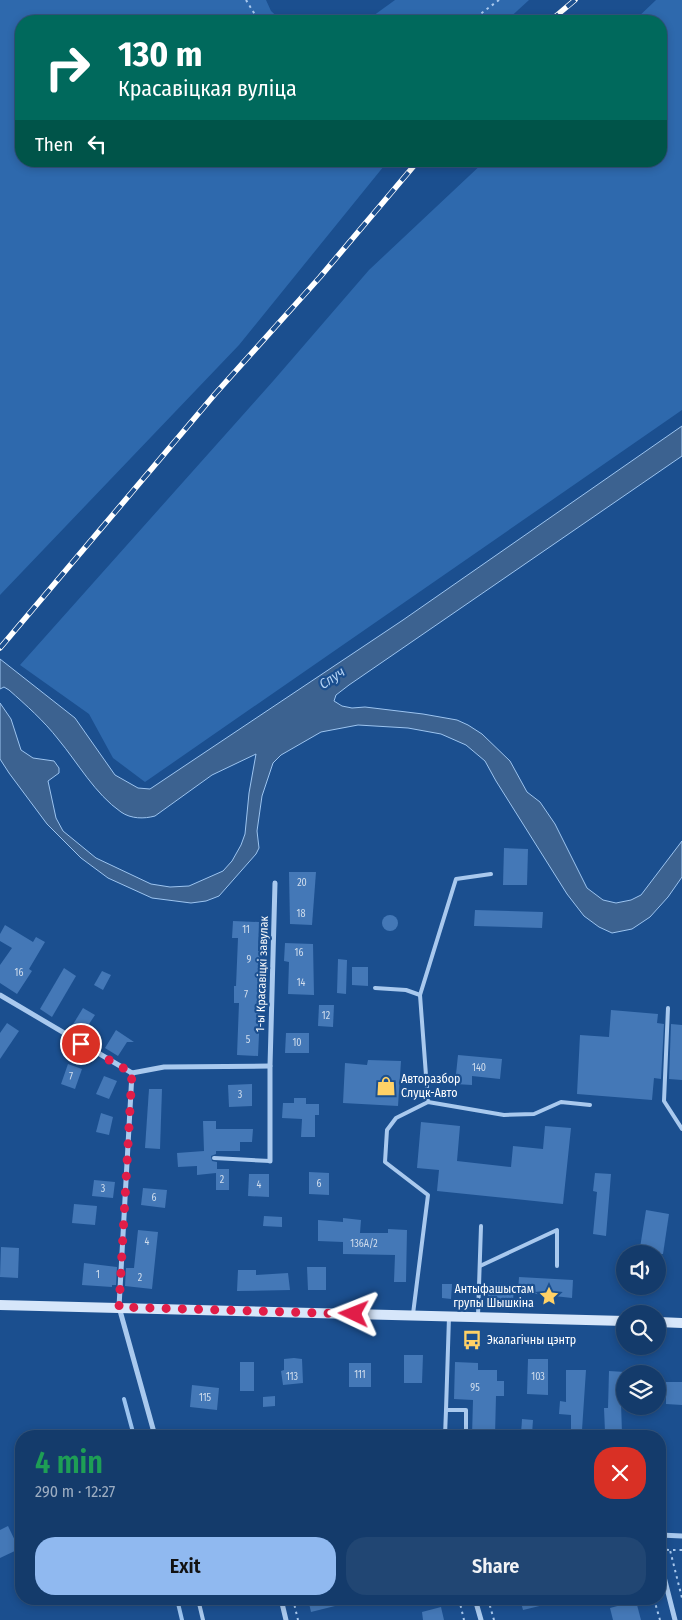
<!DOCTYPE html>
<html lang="en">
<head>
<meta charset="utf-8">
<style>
	:root { --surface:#143b6b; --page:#214673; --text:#f1f3f6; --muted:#9dadc1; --line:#33557e; --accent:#90b9f0 }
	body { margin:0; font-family:"Fira Sans Condensed",sans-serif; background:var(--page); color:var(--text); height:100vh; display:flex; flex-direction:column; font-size:19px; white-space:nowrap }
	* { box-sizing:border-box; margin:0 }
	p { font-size:16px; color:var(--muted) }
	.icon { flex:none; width:28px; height:28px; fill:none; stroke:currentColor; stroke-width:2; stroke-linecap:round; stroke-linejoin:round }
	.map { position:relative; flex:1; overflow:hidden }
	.details { position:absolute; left:15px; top:1430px; width:651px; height:175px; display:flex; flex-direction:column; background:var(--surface); border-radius:20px; box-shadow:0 2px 8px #0003,0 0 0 1px var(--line) }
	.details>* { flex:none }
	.guide { position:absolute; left:15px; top:15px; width:652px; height:152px; border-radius:20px; box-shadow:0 2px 8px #0003,0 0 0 1px var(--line); background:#00695c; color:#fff; overflow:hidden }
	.tools { position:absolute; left:616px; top:1245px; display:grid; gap:10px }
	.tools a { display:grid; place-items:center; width:50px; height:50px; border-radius:50%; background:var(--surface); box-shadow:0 2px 8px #0003,0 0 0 1px var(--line); font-size:25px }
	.pin { position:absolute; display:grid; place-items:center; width:42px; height:42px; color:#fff; margin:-21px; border:2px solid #fff; border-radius:50%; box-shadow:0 1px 5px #0007 }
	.me { position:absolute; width:55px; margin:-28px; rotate:272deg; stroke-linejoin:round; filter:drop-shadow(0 0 4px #0008) }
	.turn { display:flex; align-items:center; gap:18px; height:105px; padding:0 20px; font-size:22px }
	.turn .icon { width:65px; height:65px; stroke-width:2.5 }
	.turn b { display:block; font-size:35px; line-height:42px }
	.then { display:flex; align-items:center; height:48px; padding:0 20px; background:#0003; gap:10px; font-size:19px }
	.round { display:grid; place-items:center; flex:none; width:52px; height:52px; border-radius:20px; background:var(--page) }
	.summary { display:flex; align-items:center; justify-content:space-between; height:85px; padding:0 20px }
	h1 { font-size:30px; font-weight:600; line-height:38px; color:#1e9e55 }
	.primary-button { display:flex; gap:10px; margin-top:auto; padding:10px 20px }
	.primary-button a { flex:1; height:58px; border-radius:20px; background:var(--accent); color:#111; font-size:20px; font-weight:600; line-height:58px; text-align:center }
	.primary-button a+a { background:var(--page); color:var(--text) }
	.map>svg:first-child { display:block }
	.green { fill:#2e69ad }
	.water { fill:#3c6290; stroke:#9cc4f0 }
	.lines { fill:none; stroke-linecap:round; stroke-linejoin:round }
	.stream { stroke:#9cc4f0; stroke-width:4 }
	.building { fill:#4478b7 }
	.path { stroke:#a9c9ee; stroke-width:2; stroke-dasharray:2.5 4; stroke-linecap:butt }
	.lane { stroke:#a9c9ee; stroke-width:4 }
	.street { stroke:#a9c9ee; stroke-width:5 }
	.secondary { stroke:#d6e6fa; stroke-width:10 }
	.rail-casing { stroke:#fff; stroke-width:5.5 }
	.rail { stroke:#1b4f8f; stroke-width:4; stroke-dasharray:11; stroke-linecap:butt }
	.route { stroke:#e11d48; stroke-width:9; stroke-dasharray:0 16.2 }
	.labels { text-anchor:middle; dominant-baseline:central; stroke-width:4.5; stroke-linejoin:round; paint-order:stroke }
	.number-label { font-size:10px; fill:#d0dded }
	.street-label { font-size:12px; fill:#fff; stroke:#1b4f8f }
	.poi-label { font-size:12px; fill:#fff; stroke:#1b4f8f; text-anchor:start }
	.water-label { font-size:14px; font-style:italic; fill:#b5d3f5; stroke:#1b4f8f }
</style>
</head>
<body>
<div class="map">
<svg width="682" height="1620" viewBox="0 0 682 1620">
	<rect width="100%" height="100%" fill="#1b4f8f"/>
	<g class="green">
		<path d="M0,0H266L271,11L282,21H21V161H388L239,345L0,595Z"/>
		<path d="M395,0H529L506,21H366Z"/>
		<path d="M656,0H682V410L145,782L113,758L89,714L20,665L274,380L369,270L485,161H661V21H634Z"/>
	</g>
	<path class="water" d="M682,426V456L349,685L336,695L334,701L342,706L352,708L365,707L423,714L457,720L468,725L482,734L510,761L527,792L540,802L555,824L587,888L603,900L616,903L631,900L641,895L682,841V877L668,897L650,917L632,929L612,933L599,927L584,916L567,894L496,781L485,761L466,745L441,734L408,728L358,725L321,732L281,755L273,763L262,796L257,831L259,848L256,854L219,896L206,901L191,903L152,898L108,878L81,858L47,824L9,773L0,759V703L11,719L21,750L33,758L54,761L59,768V773L48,781L56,818L63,831L96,858L151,884L170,887L189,886L223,871L232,861L241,845L245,834L249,793L256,754L212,775L155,816C144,819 131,819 121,812C95,794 78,763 58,739C44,721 26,705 9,690L4,687L0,689V659L75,718L115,775L138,788L150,789L403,620Z"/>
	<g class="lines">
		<g class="stream">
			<path d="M124,1399L134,1436"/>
			<path d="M177,1599L182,1620"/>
		</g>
	</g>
	<g class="building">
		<path d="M504,848L528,849L527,885H503Z"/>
		<path d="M289,872H316L312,925L290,924Z"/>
		<path d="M475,910L543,912L542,928L474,926Z"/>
		<circle cx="390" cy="923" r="8"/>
		<path d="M233,921L259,922L258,951H261L257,1013H260L258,1056L237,1055L239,1003H234V986H236L238,938H232Z"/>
		<path d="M5,925L33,942L36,937L45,942L29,969L32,971L17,994L0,983V965L12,948L0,941V934Z"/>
		<path d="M285,943L313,944L314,995L288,994L289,962L284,961Z"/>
		<path d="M338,959L347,960L346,994L337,993Z"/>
		<path d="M352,967H368V986L352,985Z"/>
		<path d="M64,968L76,976L52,1017L40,1009Z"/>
		<path d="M102,971L111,975L103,990L94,985Z"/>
		<path d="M319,1005H334L333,1027L318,1026Z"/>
		<path d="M83,1008L95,1015L83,1033L72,1026Z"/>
		<path d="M611,1010L658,1014L657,1023L664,1024L661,1079L654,1078L652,1100L577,1094L580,1035L609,1037Z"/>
		<path d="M7,1023L19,1031L0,1059V1033Z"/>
		<path d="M671,1024L682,1025V1080L669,1079Z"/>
		<path d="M116,1030L134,1042H127L118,1056L105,1048Z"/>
		<path d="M286,1033H309V1053H285Z"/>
		<path d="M458,1055L502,1059L500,1079L472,1076V1085L455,1084Z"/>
		<path d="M368,1060L401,1061L398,1106L343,1103L345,1063L367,1065Z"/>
		<path d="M68,1064L82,1069L75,1089L61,1084Z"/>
		<path d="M104,1076L117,1081L109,1099L96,1094Z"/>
		<path d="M252,1084V1106L229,1107L228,1085Z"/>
		<path d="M149,1089H162L160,1149L145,1148Z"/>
		<path d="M294,1098H306V1104H319V1115H315V1137H301L302,1119L282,1118L283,1103H294Z"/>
		<path d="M101,1113L113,1117L109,1135L96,1132Z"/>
		<path d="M203,1121H216V1129H253L252,1142H240V1151H216V1154L211,1156L212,1161L217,1162V1169H229V1190H216V1173L197,1175V1166L178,1167L177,1153L204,1151Z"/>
		<path d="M421,1122L460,1126L457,1161L511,1167L513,1146L543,1149L545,1126L571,1128L563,1204L437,1191L439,1170L417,1168Z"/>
		<path d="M309,1172L329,1173V1195L309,1194Z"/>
		<path d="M595,1173L611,1174L606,1236L593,1234L597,1192L593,1191Z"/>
		<path d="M249,1174H269V1197L248,1196Z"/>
		<path d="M94,1180L115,1182L113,1198L92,1196Z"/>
		<path d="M143,1188L167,1190L165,1208L141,1205Z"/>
		<path d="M74,1204L97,1206L95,1225L72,1223Z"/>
		<path d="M646,1210L669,1214L663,1254H639Z"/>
		<path d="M264,1216L282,1217V1227L263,1226Z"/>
		<path d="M343,1218L361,1220L360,1233H388V1229L407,1230L406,1282H394L395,1255L343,1254V1242L318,1241V1220L343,1222Z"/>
		<path d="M138,1230L158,1232L152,1289L125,1286L126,1268H134Z"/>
		<path d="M1,1247L19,1248L18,1278L0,1277Z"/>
		<path d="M84,1263L117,1267L116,1285H112V1287L82,1285Z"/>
		<path d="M307,1267H326V1290H308Z"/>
		<path d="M238,1270H256V1275L288,1273L290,1290L237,1291Z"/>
		<path d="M519,1277L573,1280L572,1298L518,1292Z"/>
		<path d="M442,1284H452L451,1299L442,1298Z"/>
		<path d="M488,1288H514L513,1301L488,1300Z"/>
		<path d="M404,1355H423L422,1383H404Z"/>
		<path d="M294,1358L302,1359L303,1383L283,1385L281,1371L284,1370V1359Z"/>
		<path d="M528,1359H548V1395L527,1394Z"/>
		<rect x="240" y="1362" width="14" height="29"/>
		<path d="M455,1362L478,1363V1370H497V1381H504V1396H496L495,1436H472L473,1400L454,1399Z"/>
		<rect x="349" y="1363" width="22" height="24"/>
		<path d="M566,1370H586L582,1430H571V1415L559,1414L560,1401L566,1402Z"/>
		<path d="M609,1371L625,1372V1404L621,1403L622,1433L605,1432L604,1408H608Z"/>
		<path d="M666,1382H682V1405L666,1404Z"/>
		<path d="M192,1385L219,1388L217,1410L190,1407Z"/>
		<path d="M275,1396V1406L263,1407V1397Z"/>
		<path d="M522,1419L533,1420L532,1434H521Z"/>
		<path d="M8,1526L19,1549L0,1558V1530Z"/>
		<path d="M308,1599H351V1602L311,1612Z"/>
		<path d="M520,1599H555L556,1602L523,1610Z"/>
		<path d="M636,1601L641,1620H613L610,1608Z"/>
		<path d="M441,1607L444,1620H423L422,1612Z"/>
	</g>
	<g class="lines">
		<g class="path">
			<path d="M246,0L259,21"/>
			<path d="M471,21L499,0"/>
			<path d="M660,1549L670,1550"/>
			<path d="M682,1550H670L682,1598"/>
			<path d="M293,1599L298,1620"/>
			<path d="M459,1599L464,1620"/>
			<path d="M488,1599L494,1620"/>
			<path d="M654,1599L660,1620"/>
		</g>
		<g class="lane">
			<path d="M375,988L406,990L420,995"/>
			<path d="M668,1008L664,1101L682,1129"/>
			<path d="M428,1102L420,995L456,879L491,874"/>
			<path d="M214,1158L270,1161"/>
			<path d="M480,1266L557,1230V1266"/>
			<path d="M413,1314L428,1195L385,1162L387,1130L396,1118L428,1102L504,1115L534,1114L561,1102L590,1105"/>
			<path d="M478,1316L481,1226"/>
			<path d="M449,1317L446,1410H466V1436"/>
			<path d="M445,1436L446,1410"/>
			<path d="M198,1599L203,1620"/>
		</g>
		<g class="street">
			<path d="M0,995L132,1073L119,1307L155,1436"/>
			<path d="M132,1073L164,1067L270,1066"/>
			<path d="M270,1161V1066L275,883"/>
			<path d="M660,1535L682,1536"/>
			<path d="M660,1561L675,1620"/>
			<path d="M281,1599L286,1620"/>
			<path d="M475,1599L481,1620"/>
		</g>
		<g class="secondary">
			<path d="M0,1305L625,1321"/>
			<path d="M658,1322L682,1323"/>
		</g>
		<defs>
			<g id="rail">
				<path d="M550,21L575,0"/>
				<path d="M0,648L215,394L320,277L418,161"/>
			</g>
		</defs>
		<use href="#rail" class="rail-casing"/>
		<use href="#rail" class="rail"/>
	</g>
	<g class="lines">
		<path class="route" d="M81,1044L132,1073L119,1307L354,1314"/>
	</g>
	<defs>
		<symbol id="shop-bare" viewBox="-9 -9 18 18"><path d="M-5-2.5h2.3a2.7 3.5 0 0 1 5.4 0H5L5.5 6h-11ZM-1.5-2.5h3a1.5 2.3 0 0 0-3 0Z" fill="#ffd166" stroke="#1b4f8f" stroke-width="2.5" paint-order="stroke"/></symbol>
		<symbol id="sight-bare" viewBox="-9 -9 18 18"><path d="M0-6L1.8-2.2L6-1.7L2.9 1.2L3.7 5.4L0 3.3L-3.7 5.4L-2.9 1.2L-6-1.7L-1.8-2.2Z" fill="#ffd166" stroke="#1b4f8f" stroke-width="2.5" paint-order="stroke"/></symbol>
		<symbol id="bus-bare" viewBox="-9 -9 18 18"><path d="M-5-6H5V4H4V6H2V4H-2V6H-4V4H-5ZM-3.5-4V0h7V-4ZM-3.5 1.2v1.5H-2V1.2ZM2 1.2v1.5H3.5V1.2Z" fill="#ffd166" stroke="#1b4f8f" stroke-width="2.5" paint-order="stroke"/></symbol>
	</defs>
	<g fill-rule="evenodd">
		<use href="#shop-bare" x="372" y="1072" width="28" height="28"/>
		<use href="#sight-bare" x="535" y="1282" width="28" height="28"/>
		<use href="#bus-bare" x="458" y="1326" width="28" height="28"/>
	</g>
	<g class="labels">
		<g class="number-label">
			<text x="302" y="883">20</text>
			<text x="301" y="914">18</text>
			<text x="246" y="930">11</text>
			<text x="299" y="953">16</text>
			<text x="249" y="960">9</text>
			<text x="19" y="973">16</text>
			<text x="301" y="983">14</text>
			<text x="246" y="995">7</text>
			<text x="326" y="1016">12</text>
			<text x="248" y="1040">5</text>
			<text x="297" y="1043">10</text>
			<text x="479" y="1068">140</text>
			<text x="71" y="1077">7</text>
			<text x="240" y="1095">3</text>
			<text x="222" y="1180">2</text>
			<text x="319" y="1184">6</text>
			<text x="259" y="1185">4</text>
			<text x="103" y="1189">3</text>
			<text x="154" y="1198">6</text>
			<text x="147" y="1242">4</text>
			<text x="364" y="1244">136А/2</text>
			<text x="98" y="1275">1</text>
			<text x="140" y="1278">2</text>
			<text x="360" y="1375">111</text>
			<text x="292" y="1377">113</text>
			<text x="538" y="1377">103</text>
			<text x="475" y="1388">95</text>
			<text x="205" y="1398">115</text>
		</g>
		<g class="street-label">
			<text transform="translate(262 974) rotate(-88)">1-ы Красавіцкі завулак</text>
		</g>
		<g class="poi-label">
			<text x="401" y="1079">Авторазбор<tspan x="401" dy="14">Слуцк-Авто</tspan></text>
			<text x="534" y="1289" text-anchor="end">Антыфашыстам<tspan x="534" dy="14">групы Шышкіна</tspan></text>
			<text x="487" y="1340">Экалагічны цэнтр</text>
		</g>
		<g class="water-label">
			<text transform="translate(332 678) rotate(-34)">Случ</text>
		</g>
	</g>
</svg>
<div class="tools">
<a><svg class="icon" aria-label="sound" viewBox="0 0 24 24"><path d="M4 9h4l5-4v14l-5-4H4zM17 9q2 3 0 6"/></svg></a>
<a><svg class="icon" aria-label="search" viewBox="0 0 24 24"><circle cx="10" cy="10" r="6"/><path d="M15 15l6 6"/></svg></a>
<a><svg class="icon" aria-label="layers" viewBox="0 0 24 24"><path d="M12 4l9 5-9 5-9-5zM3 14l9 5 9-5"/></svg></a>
</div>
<div class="pin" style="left:81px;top:1044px;background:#d93025"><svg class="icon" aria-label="arrive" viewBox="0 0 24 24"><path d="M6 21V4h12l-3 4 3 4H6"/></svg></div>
<svg class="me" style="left:354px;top:1314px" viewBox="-20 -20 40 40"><path d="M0-17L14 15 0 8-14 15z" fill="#e11d48" stroke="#fff" stroke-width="4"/></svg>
<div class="guide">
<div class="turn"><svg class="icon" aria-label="right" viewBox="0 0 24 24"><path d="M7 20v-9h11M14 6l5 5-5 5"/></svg><div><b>130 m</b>Красавіцкая вуліца</div></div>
<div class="then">Then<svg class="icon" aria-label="left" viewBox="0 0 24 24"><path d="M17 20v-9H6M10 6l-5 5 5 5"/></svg></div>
</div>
<section class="details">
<div class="summary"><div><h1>4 min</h1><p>290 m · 12:27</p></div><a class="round" style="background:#d93025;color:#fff"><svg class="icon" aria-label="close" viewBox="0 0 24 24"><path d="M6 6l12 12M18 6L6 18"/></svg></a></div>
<div class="primary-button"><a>Exit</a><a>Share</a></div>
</section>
</div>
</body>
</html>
